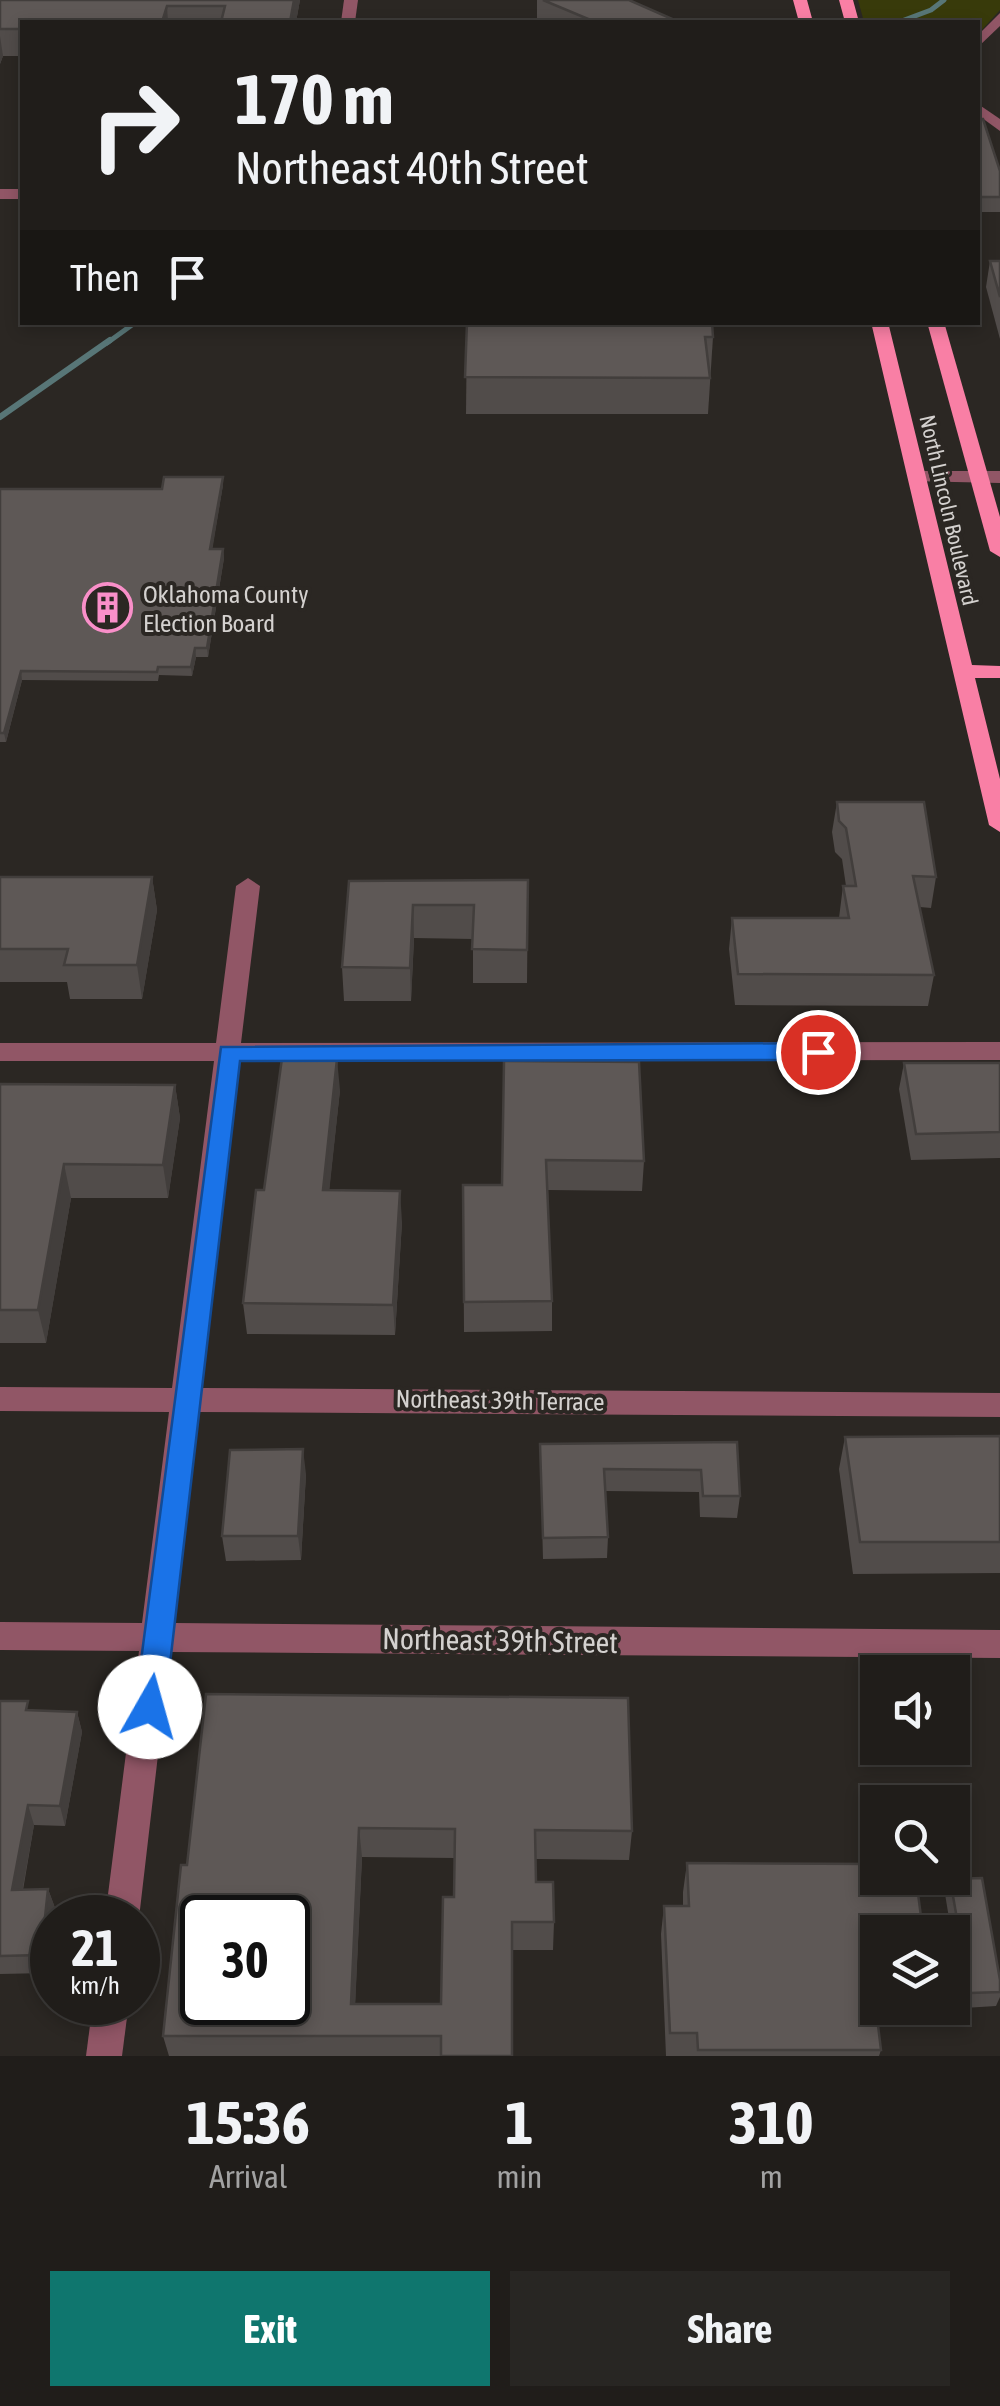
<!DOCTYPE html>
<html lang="en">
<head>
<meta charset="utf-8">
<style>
	:root { --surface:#201d1a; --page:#282623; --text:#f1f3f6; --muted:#a2a2a2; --line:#3d3b39; --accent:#0f766e }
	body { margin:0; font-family:"Asap Condensed",sans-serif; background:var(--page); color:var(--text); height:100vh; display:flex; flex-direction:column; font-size:38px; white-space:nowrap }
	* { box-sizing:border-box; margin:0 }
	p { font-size:32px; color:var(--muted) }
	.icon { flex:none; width:55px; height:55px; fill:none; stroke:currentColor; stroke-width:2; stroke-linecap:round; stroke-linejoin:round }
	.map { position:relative; height:2056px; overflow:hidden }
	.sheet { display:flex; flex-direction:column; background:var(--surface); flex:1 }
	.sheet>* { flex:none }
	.top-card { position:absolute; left:20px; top:20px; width:960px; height:305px; border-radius:0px; box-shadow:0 5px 15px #0003,0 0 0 2px var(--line); background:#201d1a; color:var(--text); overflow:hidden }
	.tools { position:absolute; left:860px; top:1655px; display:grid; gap:20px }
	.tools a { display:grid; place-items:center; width:110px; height:110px; border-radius:0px; background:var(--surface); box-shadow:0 5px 15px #0003,0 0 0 2px var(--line); font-size:50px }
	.speed { position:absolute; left:30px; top:1895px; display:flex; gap:20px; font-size:50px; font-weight:700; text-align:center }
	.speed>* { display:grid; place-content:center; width:130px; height:130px; border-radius:50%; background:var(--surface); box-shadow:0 5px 15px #0003,0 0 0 2px var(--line); line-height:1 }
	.speed small { font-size:25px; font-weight:400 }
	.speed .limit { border:5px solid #111; border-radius:15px; background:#fff; color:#111 }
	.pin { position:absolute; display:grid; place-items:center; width:85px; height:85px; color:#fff; margin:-42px; border:5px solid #fff; border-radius:50%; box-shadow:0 2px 10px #0007 }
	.me { position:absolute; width:110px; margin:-55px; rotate:7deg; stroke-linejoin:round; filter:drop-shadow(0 0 8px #0008) }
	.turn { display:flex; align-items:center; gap:35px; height:210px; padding:0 50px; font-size:45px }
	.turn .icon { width:130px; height:130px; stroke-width:2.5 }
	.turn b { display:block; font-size:70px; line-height:85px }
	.then { display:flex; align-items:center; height:95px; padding:0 50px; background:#0003; gap:20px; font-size:38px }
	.eta { display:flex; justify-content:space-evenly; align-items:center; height:170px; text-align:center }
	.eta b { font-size:60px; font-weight:700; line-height:70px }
	.primary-button { display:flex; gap:20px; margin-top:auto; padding:20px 50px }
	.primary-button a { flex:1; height:115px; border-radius:0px; background:var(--accent); color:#fff; font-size:40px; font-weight:700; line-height:115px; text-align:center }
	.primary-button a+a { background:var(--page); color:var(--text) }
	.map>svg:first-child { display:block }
	.green { fill:#383a0a }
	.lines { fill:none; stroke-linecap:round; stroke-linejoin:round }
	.stream-far1 { stroke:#587677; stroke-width:5 }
	.stream { stroke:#587677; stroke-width:6 }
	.minor { fill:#915666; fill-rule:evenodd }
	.major { fill:#f97fa5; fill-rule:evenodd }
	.wall { fill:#514c4a; fill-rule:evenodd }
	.shaded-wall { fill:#423e3c }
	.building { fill:#5e5856; stroke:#423e3c; stroke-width:2.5; fill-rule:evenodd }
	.route { fill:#1a73e8; stroke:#114b97; stroke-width:2.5 }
	.labels { text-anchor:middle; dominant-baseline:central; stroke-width:8; stroke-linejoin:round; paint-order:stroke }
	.far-street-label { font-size:22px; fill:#d4d1cf; stroke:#2b2723 }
	.poi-label { font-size:25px; fill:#d4d1cf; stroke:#2b2723; text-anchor:start }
	.street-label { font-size:25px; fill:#d4d1cf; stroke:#2b2723 }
	.near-street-label { font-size:30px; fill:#d4d1cf; stroke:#2b2723 }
</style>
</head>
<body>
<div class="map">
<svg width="1000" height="2056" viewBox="0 0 1000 2056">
	<rect width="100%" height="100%" fill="#2b2723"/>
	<path class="green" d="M858,0H1000V10L978,34V22H864Z"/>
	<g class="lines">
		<g class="stream-far1">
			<path d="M899,22L931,10L944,0"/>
			<path d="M107,343L136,322"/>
		</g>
		<path class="stream" d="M0,417L110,340"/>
		<g class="minor">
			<path d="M344,0H358L355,22H341Z"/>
			<path d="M1000,13V26L978,47V35Z"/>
			<path d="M978,104L1000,119V131L978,115Z"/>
			<rect x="0" y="189" width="22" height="10"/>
			<path d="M916,471H1000V483L909,481V473Z"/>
			<path d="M248,878L260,886L241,1043L1000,1042V1060L239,1061L201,1388L1000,1393V1417L198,1412L174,1623L1000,1630V1658L170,1652L139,1918L138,1923V1918H105L139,1651L0,1650V1622L142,1623L169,1412L0,1411V1387L172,1388L214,1061H0V1043H216L236,886Z"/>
			<path d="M93,2002H129L122,2056H86Z"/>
		</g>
		<g class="major">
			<path d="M793,0H807L813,22H799Z"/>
			<path d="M839,0H853L859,22H845Z"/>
			<path d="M871,322H888L972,665L1000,666V678H975L1000,779V832L989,825Z"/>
			<path d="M927,322H944L1000,517V557L990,551Z"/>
		</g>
	</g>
	<g class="wall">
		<path d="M0,0H300L296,22H22V56H3L0,64Z"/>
		<path d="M537,0H629L679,22H537Z"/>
		<path d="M978,119L1000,171V212H978Z"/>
		<path d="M990,261H1000V339L986,287Z"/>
		<path d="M467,322L713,337L708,414H466Z"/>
		<path d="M223,477V485L212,549H223L224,558L208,657H196L192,676L159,675L158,681L22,680L6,742H0V489H162Z"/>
		<path d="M837,802L936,877L931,908L920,907L934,975L928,1006L735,1005L729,949L732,918H839L843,886H846L842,859L835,852L832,832Z"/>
		<path d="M0,877H152L157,910L142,999H70L67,982H0Z"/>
		<path d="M528,880L527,983H473V939L414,938L411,1001H344L342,967L349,881Z"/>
		<path d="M504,1061L644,1161L642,1191L548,1190L552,1301V1331L464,1332L463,1185H502Z"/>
		<path d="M904,1063H1000V1158L911,1160L899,1089Z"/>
		<path d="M0,1084L175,1085L180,1118L168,1198H71L46,1343H0Z"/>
		<path d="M340,1090L329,1190L402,1222L395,1335L247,1334L243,1303L264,1190Z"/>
		<path d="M1000,1436V1573L853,1574L839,1469L845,1437Z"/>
		<path d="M737,1442L740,1496L737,1518L700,1517L699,1492L605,1491L608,1537L607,1558L543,1559L540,1444Z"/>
		<path d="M306,1474L301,1560L226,1561L222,1536Z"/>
		<path d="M206,1694L632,1831L629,1860L536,1859V1882L554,1922L553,1950H512V2056H169L163,2036L187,1865ZM362,1857L455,1858L454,1897L441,2004H355Z"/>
		<path d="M0,1701L30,1710L77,1712L82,1732L65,1826L34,1825L23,1890L48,1889L55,1908L47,1973L0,1974Z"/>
		<path d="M687,1863L878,1932V2008H893L889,2019H877L881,2050L879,2056H666L661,1934L664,1906H683V1892Z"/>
		<path d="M950,1879L1000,1980V1997L996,2006L964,2008L945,1894Z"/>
	</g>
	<g class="shaded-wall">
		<path d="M294,0H300L296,22H290Z"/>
		<path d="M167,6L168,22H162Z"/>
		<path d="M0,36L3,56L0,64Z"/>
		<path d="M223,477V485L211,558L210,549Z"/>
		<path d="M223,549L224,558L208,657L207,648Z"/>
		<path d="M195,648L196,657L192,676L191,667Z"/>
		<path d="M21,671L22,680L6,742L4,733Z"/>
		<path d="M152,877L157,910L142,999L137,965Z"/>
		<path d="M413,905L414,938L411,1001L410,968Z"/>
		<path d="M337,1059L340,1090L326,1222L323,1190Z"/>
		<path d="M175,1085L180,1118L168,1198L163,1165Z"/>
		<path d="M64,1164L71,1198L46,1343L38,1310Z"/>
		<path d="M400,1191L402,1222L395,1335L393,1305Z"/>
		<path d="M303,1449L306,1474L301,1560L298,1536Z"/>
		<path d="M77,1712L82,1732L65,1826L60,1806Z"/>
		<path d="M28,1805L34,1825L19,1909L12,1890Z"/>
		<path d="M359,1828L362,1857L354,2031L351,2004Z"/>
		<path d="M48,1889L55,1908L47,1973L41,1955Z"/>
	</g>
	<g class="building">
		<path d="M0,0H294L290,22H221L225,6H167L162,22H131L113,20H41L40,22H22V29H0Z"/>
		<path d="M543,0H629L679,22H589L593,21Z"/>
		<path d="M978,119H983L1000,171V197H978Z"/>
		<path d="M990,261H1000V297Z"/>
		<path d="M467,322H712L713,337H705L710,378L465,377Z"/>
		<path d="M164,477H223L210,549H223L207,648H195L191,667H158L157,672L21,671L4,733H0V489H162Z"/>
		<path d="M837,802H924L936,877L913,876L934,975L738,974L732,918H849L843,886H856L846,828L839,821Z"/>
		<path d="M0,877H152L137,965H64L68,949H0Z"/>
		<path d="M528,880L527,950L472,949L474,905H413L410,968L342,967L349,881Z"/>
		<path d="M282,1058L337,1059L323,1190L400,1191L393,1305L243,1303L256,1190H264Z"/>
		<path d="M504,1061L639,1062L644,1161L546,1160L552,1301L464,1302L463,1185H502Z"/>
		<path d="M904,1063H1000V1132L916,1134Z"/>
		<path d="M0,1084L175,1085L163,1165L64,1164L38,1310H0Z"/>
		<path d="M1000,1436V1542H860L845,1437Z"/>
		<path d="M737,1442L740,1496H703L701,1470L604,1469L608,1537L543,1538L540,1444Z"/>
		<path d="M303,1449L298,1536H222L230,1450Z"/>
		<path d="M206,1694L628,1698L632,1831L535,1830L536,1882H553L554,1922H512V2056H441V2036H163L181,1865H187ZM359,1828L455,1829L454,1897H443L441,2004H351ZM202,1918H288V2002H202Z"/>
		<path d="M0,1701H28L26,1710L77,1712L60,1806L28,1805L12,1890L48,1889L41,1955L0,1956Z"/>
		<path d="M687,1863L878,1864V1878H916L923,1932H878V1992H874L881,2050H698L697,2033H670L664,1906H689Z"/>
		<path d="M982,1878L1000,1980V1992L970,1993L950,1879Z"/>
	</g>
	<path class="route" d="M818,1043L830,1052L818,1060L240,1061L165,1707L161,1716L150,1720L140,1716L135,1707L221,1047Z"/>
	<defs>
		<symbol id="building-ring" viewBox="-11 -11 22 22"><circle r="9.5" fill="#2b2723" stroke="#f98fc9" stroke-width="1.5"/><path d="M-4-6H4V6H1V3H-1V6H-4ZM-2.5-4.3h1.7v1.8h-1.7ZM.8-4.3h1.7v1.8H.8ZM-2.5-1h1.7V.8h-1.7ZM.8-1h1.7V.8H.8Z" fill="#f98fc9"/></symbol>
	</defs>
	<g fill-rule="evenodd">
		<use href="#building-ring" x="80" y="580" width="55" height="55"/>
	</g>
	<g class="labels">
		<g class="far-street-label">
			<text transform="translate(949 510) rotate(77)">North Lincoln Boulevard</text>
		</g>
		<g class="poi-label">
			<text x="143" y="594">Oklahoma County<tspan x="143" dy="29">Election Board</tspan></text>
		</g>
		<g class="street-label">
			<text transform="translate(500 1400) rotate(1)">Northeast 39th Terrace</text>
		</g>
		<g class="near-street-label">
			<text transform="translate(500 1640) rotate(1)">Northeast 39th Street</text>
		</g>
	</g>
</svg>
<div class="tools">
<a><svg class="icon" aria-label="sound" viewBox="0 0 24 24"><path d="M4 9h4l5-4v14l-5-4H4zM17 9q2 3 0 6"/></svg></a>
<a><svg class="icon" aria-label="search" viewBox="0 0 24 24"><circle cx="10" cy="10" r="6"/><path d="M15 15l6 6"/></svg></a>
<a><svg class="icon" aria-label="layers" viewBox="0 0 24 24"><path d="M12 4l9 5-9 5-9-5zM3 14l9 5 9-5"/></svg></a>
</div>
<div class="speed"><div>21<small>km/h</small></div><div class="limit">30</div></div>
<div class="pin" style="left:818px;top:1052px;background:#d93025"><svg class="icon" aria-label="arrive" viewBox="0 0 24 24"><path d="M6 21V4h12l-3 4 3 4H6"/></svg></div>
<svg class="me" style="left:150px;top:1707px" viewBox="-20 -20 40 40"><circle r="19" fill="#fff"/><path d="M0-13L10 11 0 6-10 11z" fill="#1a73e8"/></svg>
<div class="top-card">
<div class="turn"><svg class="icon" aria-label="right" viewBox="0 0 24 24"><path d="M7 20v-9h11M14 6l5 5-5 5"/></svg><div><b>170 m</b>Northeast 40th Street</div></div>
<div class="then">Then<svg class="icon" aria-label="arrive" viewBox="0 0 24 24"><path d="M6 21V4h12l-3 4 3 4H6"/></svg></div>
</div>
</div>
<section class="sheet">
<div class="eta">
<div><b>15:36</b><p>Arrival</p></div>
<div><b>1</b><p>min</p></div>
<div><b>310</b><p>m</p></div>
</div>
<div class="primary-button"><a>Exit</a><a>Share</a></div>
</section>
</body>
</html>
